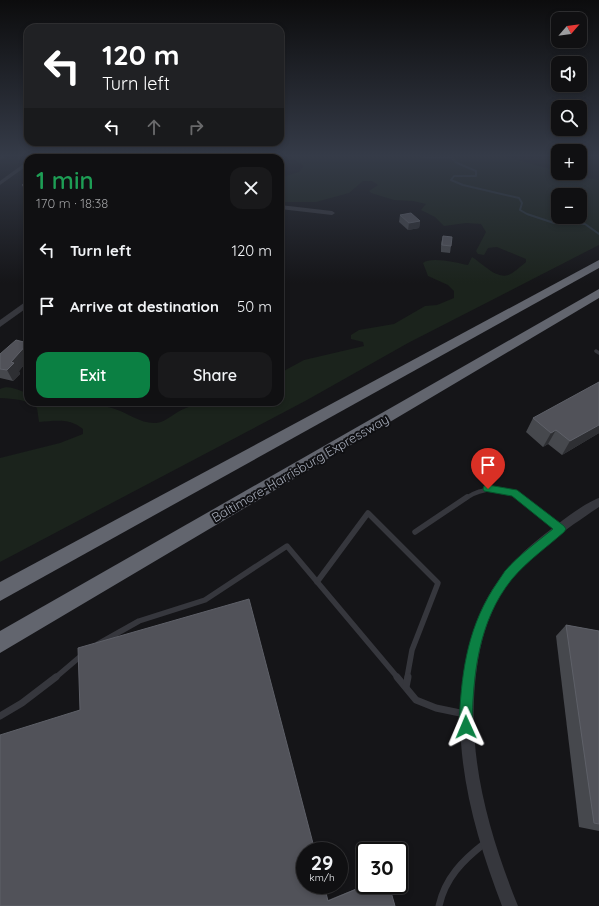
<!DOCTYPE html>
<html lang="en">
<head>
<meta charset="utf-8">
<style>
	:root { --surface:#101012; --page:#19191b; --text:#f1f3f6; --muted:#9c9d9f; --line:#303032; --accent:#0b8043 }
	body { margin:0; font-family:Quicksand,sans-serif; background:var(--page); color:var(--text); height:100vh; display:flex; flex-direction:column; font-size:15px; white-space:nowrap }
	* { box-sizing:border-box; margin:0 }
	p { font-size:13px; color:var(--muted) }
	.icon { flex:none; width:22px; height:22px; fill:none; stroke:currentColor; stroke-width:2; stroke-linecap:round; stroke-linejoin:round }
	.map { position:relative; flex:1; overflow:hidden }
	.drawer { position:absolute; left:24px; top:154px; width:260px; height:252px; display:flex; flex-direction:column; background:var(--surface); border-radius:12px; box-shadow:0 2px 6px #0003,0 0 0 1px var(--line) }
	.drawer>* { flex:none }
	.banner { position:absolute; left:24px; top:24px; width:260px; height:122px; border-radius:12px; box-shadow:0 2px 6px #0003,0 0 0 1px var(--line); background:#202124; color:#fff; overflow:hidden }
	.needle { width:26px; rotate:62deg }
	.buttons { position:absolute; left:551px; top:12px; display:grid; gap:8px }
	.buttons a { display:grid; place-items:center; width:36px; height:36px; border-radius:8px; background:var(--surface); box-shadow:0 2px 6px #0003,0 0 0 1px var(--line); font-size:20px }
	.speed { position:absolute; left:296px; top:842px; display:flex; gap:8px; font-size:20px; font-weight:700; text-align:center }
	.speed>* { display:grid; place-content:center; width:52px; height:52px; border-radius:50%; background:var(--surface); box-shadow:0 2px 6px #0003,0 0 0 1px var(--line); line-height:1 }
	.speed small { font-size:10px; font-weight:400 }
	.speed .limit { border:2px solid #111; border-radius:6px; background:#fff; color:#111 }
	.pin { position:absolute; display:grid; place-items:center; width:34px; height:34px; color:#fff; margin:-41px -17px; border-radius:50% 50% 50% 0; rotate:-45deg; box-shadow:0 0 4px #0007 }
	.pin .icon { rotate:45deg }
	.me { position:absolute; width:44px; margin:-22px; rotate:359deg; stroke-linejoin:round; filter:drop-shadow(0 0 3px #0008) }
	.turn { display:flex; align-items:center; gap:14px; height:84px; padding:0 12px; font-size:18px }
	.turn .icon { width:52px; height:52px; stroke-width:2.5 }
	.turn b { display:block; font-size:28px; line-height:34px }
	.lanes { display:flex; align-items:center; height:38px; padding:0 12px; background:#0003; justify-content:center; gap:20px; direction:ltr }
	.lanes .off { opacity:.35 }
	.round { display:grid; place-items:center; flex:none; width:42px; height:42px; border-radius:12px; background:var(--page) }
	.overview { display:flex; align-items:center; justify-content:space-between; height:68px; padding:0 12px }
	h1 { font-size:24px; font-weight:600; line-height:30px; color:#1e9e55 }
	.primary-button { display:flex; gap:8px; margin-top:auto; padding:8px 12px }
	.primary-button a { flex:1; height:46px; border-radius:12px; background:var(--accent); color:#fff; font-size:16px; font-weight:600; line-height:46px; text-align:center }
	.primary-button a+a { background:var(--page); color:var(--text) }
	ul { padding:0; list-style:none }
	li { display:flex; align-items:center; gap:12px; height:56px; padding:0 12px }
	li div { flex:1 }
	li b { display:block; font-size:15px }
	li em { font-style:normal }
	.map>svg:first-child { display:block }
	.green { fill:#1b231c; fill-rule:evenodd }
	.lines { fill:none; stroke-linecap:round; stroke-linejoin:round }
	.stream { stroke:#2a353d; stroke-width:2 }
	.service-far3 { stroke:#36373d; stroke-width:3.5 }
	.service-far2 { stroke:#36373d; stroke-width:4.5 }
	.service-far1 { stroke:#36373d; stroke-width:5.5 }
	.service { stroke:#36373d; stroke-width:7 }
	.minor { fill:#36373d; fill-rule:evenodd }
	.tertiary { fill:#36373d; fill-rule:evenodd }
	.motorway { fill:#62656e; fill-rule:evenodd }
	.wall { fill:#46484d }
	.shaded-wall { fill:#2e2f33 }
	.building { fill:#515259; stroke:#5e6068 }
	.route { fill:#0b8043; stroke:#07532c }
	.labels { text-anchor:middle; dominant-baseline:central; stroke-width:4; stroke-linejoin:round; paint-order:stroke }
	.street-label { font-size:13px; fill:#a6acb9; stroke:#101013 }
</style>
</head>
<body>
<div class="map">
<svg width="599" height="906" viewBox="0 0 599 906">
	<rect width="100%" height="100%" fill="#151518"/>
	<path class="green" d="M289,156H506L528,163L558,171V173C572,173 585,178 599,180V245L408,343L307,400L0,562V458L60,443L83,434V429C69,418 56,421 39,422L37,408C29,399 12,399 0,398V389C10,384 18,391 28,393V402H91C98,406 107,406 115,409C128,413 141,424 156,423C167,422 176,411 186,408C196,404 205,407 214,402H280V373L304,360L364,346L363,342L351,339V335L359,330L394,324L425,306L437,305L454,298V291L448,285L428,276L423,263C431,256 458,263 468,265L472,257C482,263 496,279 508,275C514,273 521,266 526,262V259L497,247L488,248L484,255L478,254L476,251L486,232L481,224L466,223L444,226L435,217L421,210L426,204L413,201L394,200L371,193L369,191L378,185L372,181H363L349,193L316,202H280V178L299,172L304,166ZM558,195H580V217H558Z"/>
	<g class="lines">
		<path class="stream" d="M421,156L429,158L450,157L457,163L476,171V176H454L451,180L463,185L519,198L522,203L520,210L527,214L554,223L585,224L599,234"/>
		<path class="service-far3" d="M596,351L599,353"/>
		<path class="service-far2" d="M466,498C482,487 506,486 522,498"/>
		<g class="service-far1">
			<path d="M521,497L560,528"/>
			<path d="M415,532L467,497"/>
			<path d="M317,582L368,513L438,583L412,650L407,678"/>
			<path d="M98,644L139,621L205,600L287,546L398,678"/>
			<path d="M55,678L82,655"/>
		</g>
		<g class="service">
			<path d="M397,677L416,700L436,708L465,714"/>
			<path d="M406,687L408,677"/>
			<path d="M0,716L22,703L56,677"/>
			<path d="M439,906C445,878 463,860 485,843"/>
		</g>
		<g class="minor">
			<path d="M35,156H40L38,158H33Z"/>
			<path d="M52,156H70L81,158H61Z"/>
			<path d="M26,162H28V165L0,185V181Z"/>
			<path d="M280,205L332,211L335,213L332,215L280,209Z"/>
			<path d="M599,498V507C565,530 529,554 505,588C489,612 481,639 477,667C465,750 487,829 518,906H502C473,830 451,751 464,670C469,641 477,614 492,590C505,569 522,552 541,537C555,526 584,503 599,498Z"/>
		</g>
		<g class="tertiary">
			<path d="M183,156H189L188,158H182Z"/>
			<path d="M28,300V307L0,327V320Z"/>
		</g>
		<g class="motorway">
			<path d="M599,260V268L0,601V582Z"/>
			<path d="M599,289V298L0,653V631Z"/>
		</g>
	</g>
	<g class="wall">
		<path d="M28,181V192L25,191L22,185Z"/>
		<path d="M400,215L420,221L419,228L408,230L399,222Z"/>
		<path d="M443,236L451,246L450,253L441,252V243Z"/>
		<path d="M28,343V360L19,371L20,374L13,381L0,378V354Z"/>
		<path d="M533,418L599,433L562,455L548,444L543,447L526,432Z"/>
		<path d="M566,625L599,631V831L579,827L556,636Z"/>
		<path d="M365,885H389L395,906H0L328,900Z"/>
	</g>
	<g class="shaded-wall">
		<path d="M0,156H6L0,160Z"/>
		<path d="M420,221L419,228L408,230L409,223Z"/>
		<path d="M28,343V360L19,371L20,374L13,381L7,370L11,362Z"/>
		<path d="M599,425V433L562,455L570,441Z"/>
		<path d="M556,430L548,444L543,447L551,433Z"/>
	</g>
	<g class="building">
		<path d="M28,181V186L22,185Z"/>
		<path d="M411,213L420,221L409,223L400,215Z"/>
		<path d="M443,236L452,237L451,246L442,245Z"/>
		<path d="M16,340L28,343L11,362L14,363L7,370L0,369V354Z"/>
		<path d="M599,382V425L570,441L556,430L551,433L533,418Z"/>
		<path d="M249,599L315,851H305V885H324L328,901L366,885H389L395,906H0V735L80,710L78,648Z"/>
		<path d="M566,625L599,631V824L594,823Z"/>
	</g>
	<linearGradient id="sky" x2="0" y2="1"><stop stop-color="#0c0c0d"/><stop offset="0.55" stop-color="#353b48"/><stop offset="1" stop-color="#353b48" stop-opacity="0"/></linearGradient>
	<rect width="599" height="283" fill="url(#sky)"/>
	<path class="route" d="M488,485L517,490L564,526L566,529L564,532C547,547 527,561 512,579C478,621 473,675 472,727L471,732L466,733L461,732L459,727C461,677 466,632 493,589C497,583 501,577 505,571C519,555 537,542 553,529L512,496L484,491L483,489L484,486Z"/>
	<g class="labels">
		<g class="street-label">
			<text transform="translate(300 468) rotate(-30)">Baltimore-Harrisburg Expressway</text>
		</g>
	</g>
</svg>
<div class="buttons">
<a><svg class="needle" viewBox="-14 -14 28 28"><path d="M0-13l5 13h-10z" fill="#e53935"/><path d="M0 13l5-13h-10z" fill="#9c9d9f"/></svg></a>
<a><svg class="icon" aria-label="sound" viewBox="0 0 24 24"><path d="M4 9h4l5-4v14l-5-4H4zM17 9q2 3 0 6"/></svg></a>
<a><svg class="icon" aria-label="search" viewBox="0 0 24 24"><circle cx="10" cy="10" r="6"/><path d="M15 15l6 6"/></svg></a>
<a>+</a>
<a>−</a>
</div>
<div class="speed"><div>29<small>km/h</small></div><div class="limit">30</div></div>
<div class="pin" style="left:488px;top:489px;background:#d93025"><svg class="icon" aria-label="arrive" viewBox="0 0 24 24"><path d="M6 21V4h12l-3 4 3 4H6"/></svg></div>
<svg class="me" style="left:466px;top:727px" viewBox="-20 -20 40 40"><path d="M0-17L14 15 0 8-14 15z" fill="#0b8043" stroke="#fff" stroke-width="4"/></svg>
<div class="banner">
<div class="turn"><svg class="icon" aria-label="left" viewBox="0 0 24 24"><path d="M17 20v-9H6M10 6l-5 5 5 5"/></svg><div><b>120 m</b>Turn left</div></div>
<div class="lanes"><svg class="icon" aria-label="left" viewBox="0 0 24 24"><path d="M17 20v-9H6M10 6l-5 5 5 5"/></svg><svg class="icon off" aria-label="ahead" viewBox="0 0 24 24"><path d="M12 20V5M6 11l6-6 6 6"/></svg><svg class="icon off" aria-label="right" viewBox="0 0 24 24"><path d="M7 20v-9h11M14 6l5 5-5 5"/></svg></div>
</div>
<section class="drawer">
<div class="overview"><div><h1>1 min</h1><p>170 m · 18:38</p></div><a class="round"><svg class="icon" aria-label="close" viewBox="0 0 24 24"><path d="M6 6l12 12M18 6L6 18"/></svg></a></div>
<ul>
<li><svg class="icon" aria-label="left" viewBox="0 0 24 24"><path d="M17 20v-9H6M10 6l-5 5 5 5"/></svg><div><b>Turn left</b></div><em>120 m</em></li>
<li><svg class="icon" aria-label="arrive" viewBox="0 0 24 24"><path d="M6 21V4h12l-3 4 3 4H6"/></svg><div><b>Arrive at destination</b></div><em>50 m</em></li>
</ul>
<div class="primary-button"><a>Exit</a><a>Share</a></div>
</section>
</div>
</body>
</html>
